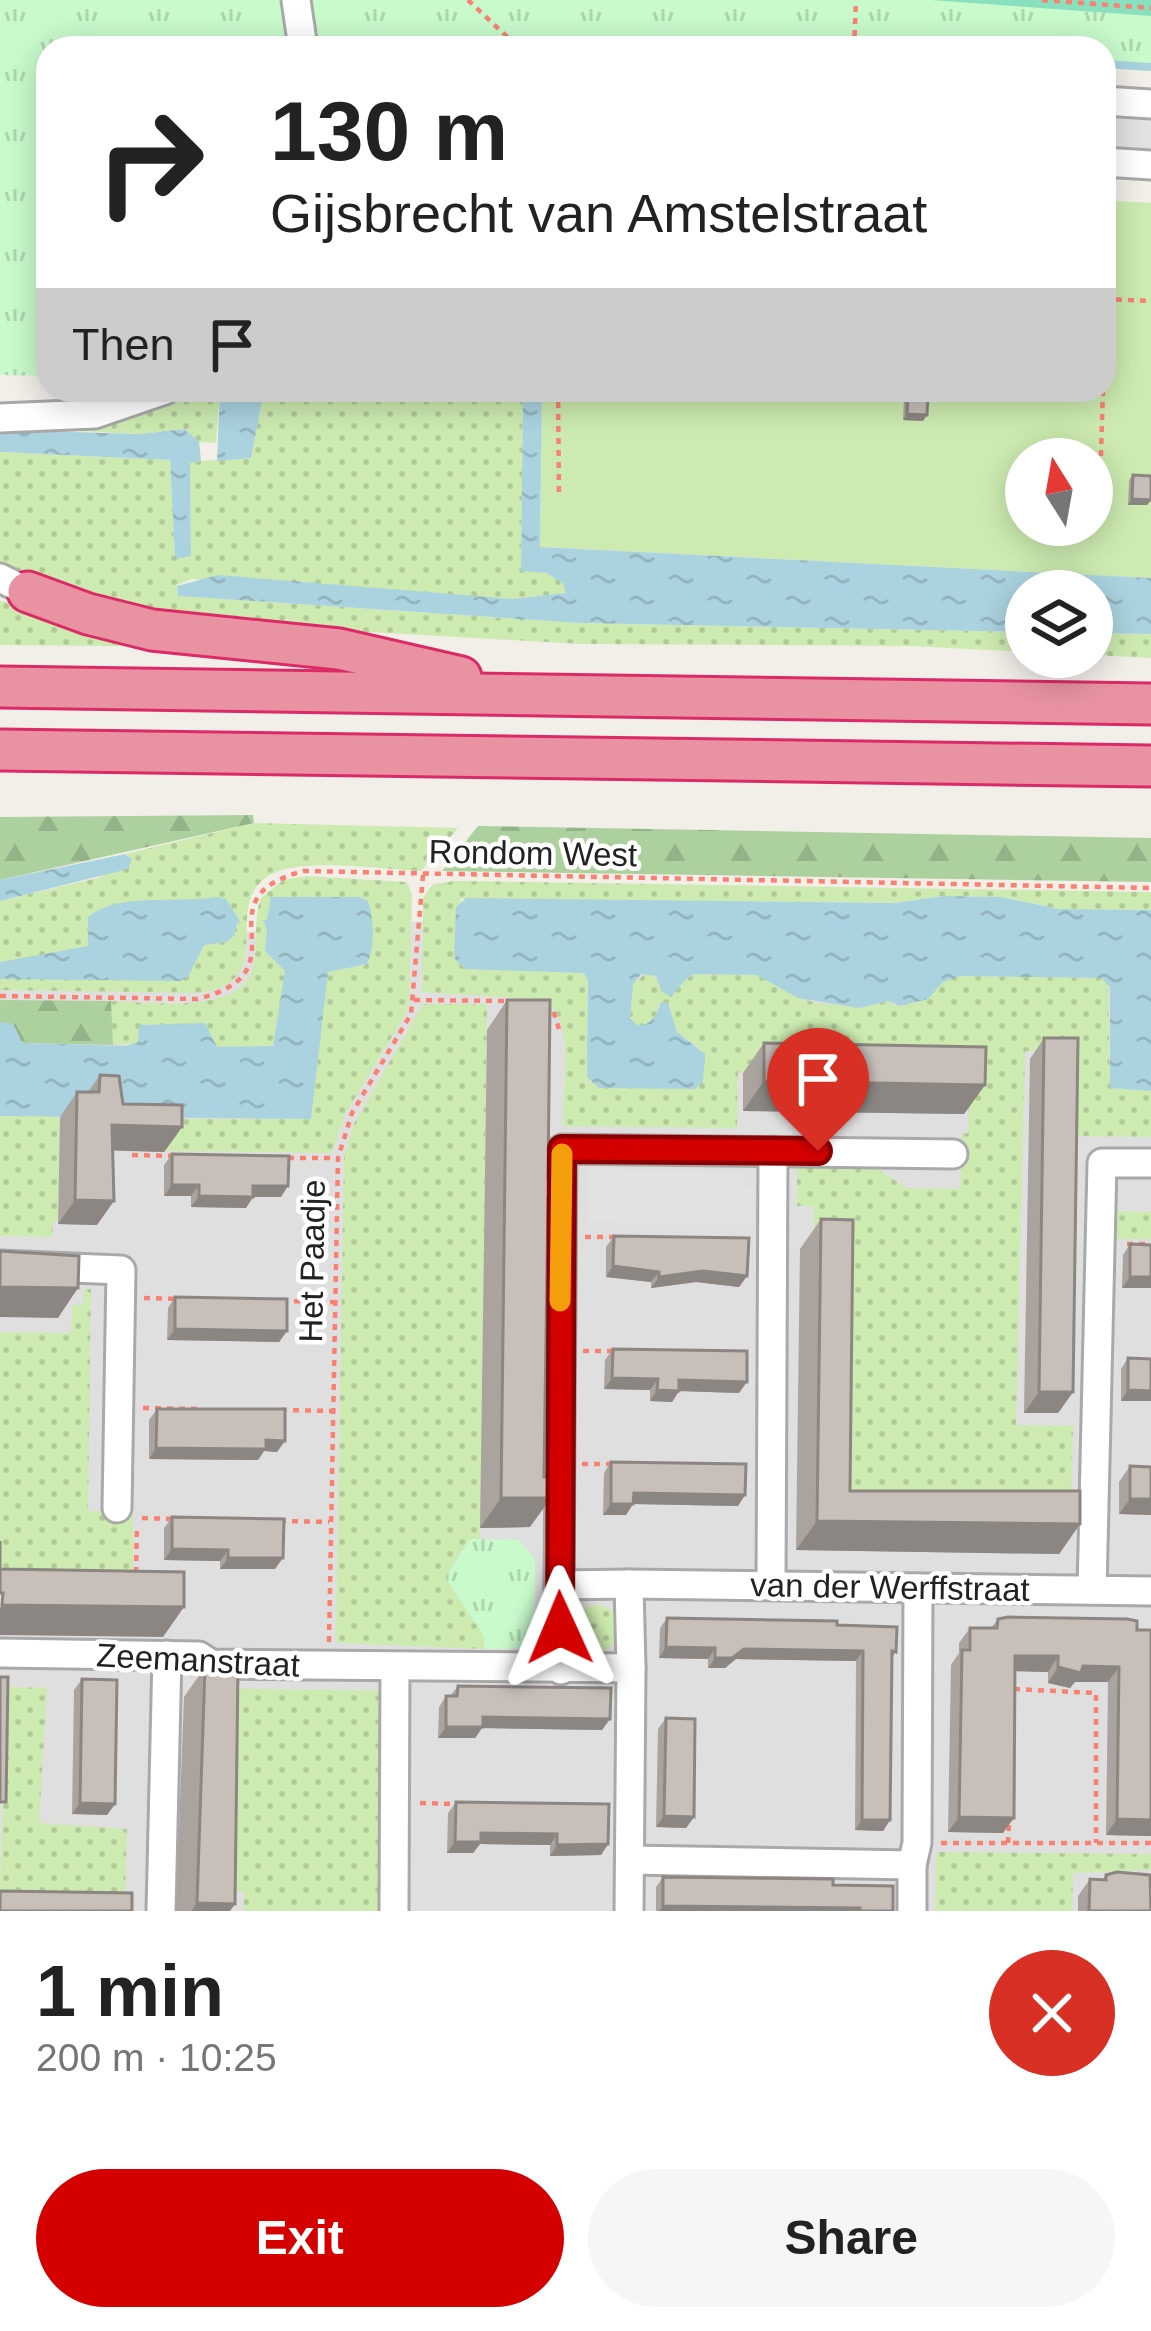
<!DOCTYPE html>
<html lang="en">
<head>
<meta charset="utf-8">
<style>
	:root { --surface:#fff; --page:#f6f6f6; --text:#222; --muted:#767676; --accent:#d40000 }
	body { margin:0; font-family:Arial,sans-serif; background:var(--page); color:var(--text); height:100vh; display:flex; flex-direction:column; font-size:45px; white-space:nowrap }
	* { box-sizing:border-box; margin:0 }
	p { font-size:39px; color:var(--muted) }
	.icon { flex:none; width:66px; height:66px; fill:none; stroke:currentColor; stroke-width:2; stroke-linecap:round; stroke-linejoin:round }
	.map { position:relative; height:1911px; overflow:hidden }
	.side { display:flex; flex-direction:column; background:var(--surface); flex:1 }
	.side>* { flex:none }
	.guide { position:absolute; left:36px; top:36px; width:1080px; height:366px; border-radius:36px; box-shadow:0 6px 30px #0003; background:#fff; color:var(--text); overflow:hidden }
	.needle { width:78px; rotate:349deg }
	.tools { position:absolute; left:1005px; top:438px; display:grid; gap:24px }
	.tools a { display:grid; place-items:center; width:108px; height:108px; border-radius:50%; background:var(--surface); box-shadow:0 6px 30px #0003; font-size:60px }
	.pin { position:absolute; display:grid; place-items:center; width:102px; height:102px; color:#fff; margin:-123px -51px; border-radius:50% 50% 50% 0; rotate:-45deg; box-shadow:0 0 12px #0007 }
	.pin .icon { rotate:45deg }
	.me { position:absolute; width:132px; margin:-66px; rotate:359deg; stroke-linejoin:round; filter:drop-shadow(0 0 9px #0008) }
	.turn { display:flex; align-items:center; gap:42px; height:252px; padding:0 36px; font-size:54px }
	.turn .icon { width:156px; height:156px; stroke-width:2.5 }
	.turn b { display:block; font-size:84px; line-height:102px }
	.then { display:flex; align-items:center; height:114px; padding:0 36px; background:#0003; gap:24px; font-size:45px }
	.round { display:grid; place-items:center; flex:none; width:126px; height:126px; border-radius:63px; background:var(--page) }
	.head { display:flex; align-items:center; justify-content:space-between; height:204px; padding:0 36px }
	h1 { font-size:72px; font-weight:800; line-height:90px }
	.action { display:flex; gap:24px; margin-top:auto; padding:24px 36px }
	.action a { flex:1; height:138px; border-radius:72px; background:var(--accent); color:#fff; font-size:48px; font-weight:800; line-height:138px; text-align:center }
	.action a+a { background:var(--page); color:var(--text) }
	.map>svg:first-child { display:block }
	.residential { fill:#e0dfdf }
	.grass { fill:url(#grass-dots) }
	.forest { fill:url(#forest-firs) }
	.park { fill:url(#park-tufts) }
	.garden { fill:#cdebb0; fill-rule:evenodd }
	.pitch { fill:#88e0be }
	.parking { fill:#e2e2e2 }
	.water { fill:url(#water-ripples) }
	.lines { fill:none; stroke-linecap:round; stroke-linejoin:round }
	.stream { stroke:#aad3df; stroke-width:8 }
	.minor-casing { stroke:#a9a9a9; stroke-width:33 }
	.highway-casing { stroke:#dc2a67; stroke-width:45 }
	.path { stroke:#fa8072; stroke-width:4.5; stroke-dasharray:6 6; stroke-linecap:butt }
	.minor { stroke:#fff; stroke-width:27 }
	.highway { stroke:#e892a2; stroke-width:39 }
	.wall { fill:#aba49e }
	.shaded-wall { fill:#8b8681 }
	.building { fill:#c7bfb8; stroke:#8b8681; stroke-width:3 }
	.route-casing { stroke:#8a0000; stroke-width:30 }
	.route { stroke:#d40000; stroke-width:21 }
	.slow { stroke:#f59e0b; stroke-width:21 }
	.labels { text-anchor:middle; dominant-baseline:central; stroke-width:9; stroke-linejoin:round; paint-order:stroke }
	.street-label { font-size:33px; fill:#222; stroke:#fff }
</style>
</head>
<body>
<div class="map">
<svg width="1151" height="1911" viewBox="0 0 1151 1911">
	<defs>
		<pattern id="grass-dots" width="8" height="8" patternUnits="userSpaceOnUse" patternTransform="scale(3)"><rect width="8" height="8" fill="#cdebb0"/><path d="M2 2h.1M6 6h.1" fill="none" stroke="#b0c997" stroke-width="1.8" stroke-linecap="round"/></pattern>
		<pattern id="forest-firs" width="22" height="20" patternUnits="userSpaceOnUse" patternTransform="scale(3)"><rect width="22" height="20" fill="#add19e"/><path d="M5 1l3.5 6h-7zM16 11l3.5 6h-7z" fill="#95b388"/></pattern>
		<pattern id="park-tufts" width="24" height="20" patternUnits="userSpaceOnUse" patternTransform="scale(3)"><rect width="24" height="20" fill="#c8facc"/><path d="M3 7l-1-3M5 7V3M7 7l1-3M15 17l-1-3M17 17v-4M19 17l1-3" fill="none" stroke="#acd6af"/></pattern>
		<pattern id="water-ripples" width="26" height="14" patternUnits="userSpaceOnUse" patternTransform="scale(3)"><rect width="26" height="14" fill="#aad3df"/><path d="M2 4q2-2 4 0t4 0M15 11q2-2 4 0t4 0" fill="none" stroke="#92b5bf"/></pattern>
	</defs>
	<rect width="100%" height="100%" fill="#f2efe9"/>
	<path class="residential" d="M543,914L1151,925V1911H0V947Z"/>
	<g class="grass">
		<path d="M180,390H220L216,443L199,442L185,429L140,434L15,428Z"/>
		<path d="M264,390H523L521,570L546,573L563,583L567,593L512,599L192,579L177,585L178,596L580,623L1026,632V652L910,646L582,644L191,622L34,583L0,562V452L170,460L175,558L191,555L190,462L251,457Z"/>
		<path d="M0,601L25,605L200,647L0,645Z"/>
		<path d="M1092,633L1151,634V658L1092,655Z"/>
		<path d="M254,823L458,828L421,871C382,870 305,857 272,874C216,903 285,984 196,993L0,990V901L101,877L129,856L125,854Z"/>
		<path d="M306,876L407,882L412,895L409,1002L405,1015L345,1114L332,1153L165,1151L169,1119H311L328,972L333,968L364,966L370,960L268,916L265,951L285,971L276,1039L271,1048L217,1047L139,1026L138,1043L113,1045L111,1001C151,1002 245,1017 254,963C258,941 253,918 261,898L283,880Z"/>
		<path d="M456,881L1151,892V910L1059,909L1001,897L943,896L894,903L461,899L465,969L579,971L587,977L590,1083L701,1049L677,1032L669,1005H659C658,1017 650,1024 639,1027L630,1019L633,983L647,973L659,980L662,992L695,974L757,975L798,998L818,1003L859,1007L889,1001L896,1006L920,1001L948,978L960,976L1101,978L1108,982L1110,1088L1151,1091V1137L1068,1136V1052L1025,1051L1016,1425L1073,1426L1071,1498L831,1519L813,1206H797V1165L872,1166L907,1188L960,1189L962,1134L968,1133L969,1088L738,1072L737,1128L563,1126C561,1091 577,1019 544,1000L422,992L423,898L433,884Z"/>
		<path d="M423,1004H487L480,1539H469L445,1578L483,1634L485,1649L337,1643L336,1632L344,1156L354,1124Z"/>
		<path d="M0,1116H55L60,1120L58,1221L53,1222L52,1237L0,1236Z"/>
		<path d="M1113,1211L1151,1212V1239H1112Z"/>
		<path d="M84,1289H91L88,1511L133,1512V1577L0,1583V1332L71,1333L72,1305H83Z"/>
		<circle cx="597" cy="1628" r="23"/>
		<path d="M7,1687L47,1688L39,1823L127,1829L125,1894L0,1890Z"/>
		<path d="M213,1688L385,1691L381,1911H244V1891L217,1890Z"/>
		<path d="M936,1852L1151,1854V1870L1073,1873L1072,1911H935Z"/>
	</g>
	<g class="forest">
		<path d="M253,815L254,823L0,880V817Z"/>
		<path d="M478,826L1151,838V882L442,871Z"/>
		<path d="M0,1000L111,1001L113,1045L22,1043L15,1028L0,1022Z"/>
	</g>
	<g class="park">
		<path d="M0,0H1151V70L1104,66V48H852L665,38L593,48H48V376L0,375Z"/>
		<path d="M470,1539L519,1540L535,1558V1639L525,1648L485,1649L483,1634L445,1578Z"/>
	</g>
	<path class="garden" d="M1104,200L1151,203V578L540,547L542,390H1104ZM1026,459H1092V525H1026Z"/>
	<path class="pitch" d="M931,0H1151V16Z"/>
	<g class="parking">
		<path d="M1104,106L1151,108V155L1104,153Z"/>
		<path d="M587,1169L744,1171V1186L755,1187L754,1225L587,1222Z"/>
	</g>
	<g class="water">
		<path d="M220,390H264L251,458L217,461Z"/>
		<path d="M523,390H542L540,547L1151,578V634L1092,633V591H1026V632L580,623L178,596L177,586L218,575L512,599L566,593L563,583L546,573L521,571Z"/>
		<path d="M185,429L199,442L201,461L190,463L191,556L175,559L170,460L0,452V430L140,434Z"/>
		<path d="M125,854L132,859L128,869L0,901V880Z"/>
		<path d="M943,896L1001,897L1059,909L1151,910V1091L1110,1088V987L1101,978L960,976L943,982L928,999L900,1006L889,1001L859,1008L798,998L757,975L695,974L686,979L671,997L662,992L656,976L641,974L633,984L630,1019L639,1026C653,1023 657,1015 661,1002L668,1003L677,1032L705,1054L703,1082L695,1089L599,1088L587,1077L588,981L584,973L465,969L454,958L456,907L466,898L894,903Z"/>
		<path d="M217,897L226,899L241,923H237L234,936L226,942L204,945L188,977L180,981L0,979V962L88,946V917C118,892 175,904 217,897Z"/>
		<path d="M271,897H360L368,901C374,918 375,947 367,964L328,972L311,1119L0,1116V1022L13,1024L22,1043L127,1046L138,1042L139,1025L205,1023L217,1047L273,1046L285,971L265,951L267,930L263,920H267Z"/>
	</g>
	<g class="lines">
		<g class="stream">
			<path d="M668,41L797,48"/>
			<path d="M1104,64L1151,67"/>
		</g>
		<defs>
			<g id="minor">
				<path d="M296,0L303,48"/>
				<path d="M1104,101L1151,104"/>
				<path d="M1104,162L1151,165"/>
				<path d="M0,418L95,414L165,390"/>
				<path d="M0,578L28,592"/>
				<path d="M0,1265L121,1270L117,1508"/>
				<path d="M629,1584L1151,1591"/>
				<path d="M559,1585L562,1149L953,1154"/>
				<path d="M771,1585L773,1151"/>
				<path d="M1092,1590L1102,1163H1151"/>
				<path d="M0,1653L199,1656L211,1664L631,1668L629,1584L559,1585L561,1670"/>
				<path d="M630,1860L912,1865"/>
				<path d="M161,1911L167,1655"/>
				<path d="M394,1911L395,1667"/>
				<path d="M629,1911L631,1668"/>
				<path d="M912,1911V1865L917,1843L918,1588"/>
			</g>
			<g id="highway">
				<path d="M28,592L88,614L152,630L339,649L461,677"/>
				<path d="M0,687L1151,704"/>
				<path d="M0,750L1151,766"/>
			</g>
		</defs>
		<use href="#minor" class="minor-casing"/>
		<use href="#highway" class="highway-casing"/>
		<g class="path">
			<path d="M468,0L519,48"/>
			<path d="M1042,0L1151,8"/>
			<path d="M854,48L856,0"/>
			<path d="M1104,299L1151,301"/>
			<path d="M1104,350L1106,299"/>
			<path d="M558,390L559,497"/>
			<path d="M1099,516L1103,390"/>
			<path d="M0,996L197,999C310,971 194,899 304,871L1151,888"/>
			<path d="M414,1000L510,1001"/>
			<path d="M545,1004L553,1010L559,1029"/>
			<path d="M132,1155L174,1156"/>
			<path d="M288,1158H336"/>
			<path d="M585,1237H616"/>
			<path d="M1127,1244H1151"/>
			<path d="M144,1298L181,1299"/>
			<path d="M282,1301L335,1302"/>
			<path d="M583,1351H614"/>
			<path d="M143,1408L198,1409"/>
			<path d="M281,1410L333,1411"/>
			<path d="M582,1464H613"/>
			<path d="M142,1518L173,1519"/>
			<path d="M280,1521L329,1522"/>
			<path d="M136,1573L137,1525"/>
			<path d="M329,1642L338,1158L352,1113L411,1014L423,875"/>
			<path d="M1014,1689L1096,1693V1843"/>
			<path d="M420,1803L457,1804"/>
			<path d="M941,1843H1151"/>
			<path d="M1008,1843L1009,1824"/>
		</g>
		<use href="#minor" class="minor"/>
		<use href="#highway" class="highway"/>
	</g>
	<g class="wall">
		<path d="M908,394L927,415L923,421L903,420L904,399Z"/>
		<path d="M1133,475L1151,500L1147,505H1128L1129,480Z"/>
		<path d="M507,1000L548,1205L530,1527L480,1528L487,1030Z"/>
		<path d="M1044,1038L1073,1392L1058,1413H1024L1030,1059Z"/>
		<path d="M764,1043L985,1085L964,1114L743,1111V1073Z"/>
		<path d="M100,1075L123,1104L182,1127L164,1152L113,1150L97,1225L58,1224L60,1117L77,1092H88Z"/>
		<path d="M172,1154L281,1197H253L246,1208L191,1207V1196H164V1165Z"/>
		<path d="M821,1219L850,1491L1080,1524L1059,1554L796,1550L800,1249Z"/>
		<path d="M614,1236L747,1276L739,1287L696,1282L651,1288V1282L606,1277V1247Z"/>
		<path d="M1130,1244L1151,1245V1288H1122L1123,1255Z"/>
		<path d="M175,1297L287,1331L279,1342L167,1340L168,1308Z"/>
		<path d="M613,1349L739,1393L679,1391L672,1402L650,1401V1390L604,1389L605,1360Z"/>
		<path d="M1128,1358L1151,1359V1401H1121V1369Z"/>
		<path d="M157,1409L277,1452L264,1451L258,1460L149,1459V1420Z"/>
		<path d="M611,1462L745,1495L738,1506L633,1504L626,1515H603L604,1473Z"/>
		<path d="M1130,1466L1151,1467V1515L1119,1514V1482Z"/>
		<path d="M172,1517L275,1569H220V1561L164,1560V1528Z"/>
		<path d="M667,1618L837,1625L896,1652L892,1657L890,1820L883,1831L855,1830L856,1661L736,1659L725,1668H708V1659L659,1658L660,1628Z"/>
		<path d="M998,1619H1127L1151,1836L1106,1835L1108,1682H1075L1070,1688L1048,1683V1672L1015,1671L1003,1833L948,1832L951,1665L959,1653V1643L970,1628H991Z"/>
		<path d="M205,1667L230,1911H176L184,1697Z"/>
		<path d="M82,1679L115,1804L107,1815L72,1814L74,1690Z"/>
		<path d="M458,1686L610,1719L602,1730L482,1728L475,1738H438L439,1707L446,1696H450Z"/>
		<path d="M666,1718L694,1817L686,1828L656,1827L658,1729Z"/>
		<path d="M456,1802L608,1844L601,1855L550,1856V1845L480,1844L473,1853H447L448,1813Z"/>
		<path d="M1106,1875L1150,1880L1151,1911H1078V1896L1090,1879L1102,1880Z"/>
		<path d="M663,1877L833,1885L893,1911H656V1887Z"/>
	</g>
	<g class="shaded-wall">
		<path d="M907,414L927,415L923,421L903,420Z"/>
		<path d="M1132,499L1151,500L1147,505H1128Z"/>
		<path d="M764,1081L985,1085L964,1114L743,1111Z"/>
		<path d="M112,1125L182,1127L164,1152L95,1150Z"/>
		<path d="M172,1185H199L191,1196H164Z"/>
		<path d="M253,1186H288L281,1197H253L246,1208L191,1207L199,1196Z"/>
		<path d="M75,1200L114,1201L97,1225L58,1224Z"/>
		<path d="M613,1266L659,1272L651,1282L606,1277Z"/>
		<path d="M703,1271L747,1276L739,1287L696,1282L651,1288L659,1277Z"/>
		<path d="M1130,1277H1151V1288H1122Z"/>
		<path d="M0,1287L78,1288L58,1318L0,1317Z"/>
		<path d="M175,1329L287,1331L279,1342L167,1340Z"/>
		<path d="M612,1378L658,1379L650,1390L604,1389Z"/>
		<path d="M679,1380L747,1382L739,1393L679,1391L672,1402L650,1401L657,1390Z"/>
		<path d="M1128,1390L1151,1391V1401H1121Z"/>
		<path d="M1039,1392H1073L1058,1413H1024Z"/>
		<path d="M266,1440L285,1441L277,1452L264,1451L258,1460L149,1459L156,1448Z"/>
		<path d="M634,1493L745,1495L738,1506L633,1504L626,1515H603L611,1504Z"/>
		<path d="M501,1498H551L530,1527L480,1528Z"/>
		<path d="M1130,1499H1151V1515L1119,1514Z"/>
		<path d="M817,1521L1080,1524L1059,1554L796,1550Z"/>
		<path d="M172,1549L228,1550L220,1561L164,1560Z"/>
		<path d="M228,1558H283L275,1569H220Z"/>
		<path d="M2,1605L184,1607L163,1637L0,1635V1608Z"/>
		<path d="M666,1647L715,1648L708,1659L659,1658Z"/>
		<path d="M744,1649L863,1651L856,1661L736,1659L725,1668H708L715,1658Z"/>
		<path d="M1015,1656H1058L1048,1672L1005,1671Z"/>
		<path d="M1058,1667L1083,1666L1119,1667L1108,1682H1075L1070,1688L1048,1683Z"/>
		<path d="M483,1717L610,1719L602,1730L482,1728L475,1738H438L446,1727Z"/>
		<path d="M80,1803L115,1804L107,1815L72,1814Z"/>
		<path d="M664,1816L694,1817L686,1828L656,1827Z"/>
		<path d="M959,1817L1014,1818L1003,1833L948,1832Z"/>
		<path d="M1117,1819L1151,1820V1836L1106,1835Z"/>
		<path d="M862,1820H890L883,1831L855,1830Z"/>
		<path d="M481,1833L557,1834L550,1845L480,1844L473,1853H447L455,1842Z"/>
		<path d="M608,1844L601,1855L550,1856L557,1845Z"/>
		<path d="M197,1903L235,1904L230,1911H191Z"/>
		<path d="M663,1906L860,1908L858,1911H659Z"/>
	</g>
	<g class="building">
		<path d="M908,394L928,395L927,415L907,414Z"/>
		<path d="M1133,475L1151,476V500L1132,499Z"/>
		<path d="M507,1000H550L548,1179H552V1200L548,1199L544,1477L552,1478L551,1498H501Z"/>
		<path d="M1044,1038H1078L1073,1392H1039Z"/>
		<path d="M764,1043L986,1047L985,1085L764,1081Z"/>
		<path d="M100,1075L119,1076L123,1104L182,1105V1127L112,1125L114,1201L75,1200L77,1092H99Z"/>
		<path d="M172,1154L289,1156L288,1186H253V1197L199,1196V1185H172Z"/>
		<path d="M821,1219L853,1220L850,1491H1080V1524L817,1521Z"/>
		<path d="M614,1236L749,1238L747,1276L703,1271L659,1277V1272L613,1266Z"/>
		<path d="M1130,1244L1151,1245V1277H1130Z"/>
		<path d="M0,1251L79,1256L78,1288L0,1287Z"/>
		<path d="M175,1297L287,1299V1331L175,1329Z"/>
		<path d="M613,1349L747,1351V1382L679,1380V1391L657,1390L658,1379L612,1378Z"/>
		<path d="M1128,1358L1151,1359V1391L1128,1390Z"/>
		<path d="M157,1409H285V1441L266,1440V1449L156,1448Z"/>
		<path d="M611,1462L746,1464L745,1495L634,1493L633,1504H611Z"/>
		<path d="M1130,1466L1151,1467V1499H1130Z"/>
		<path d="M172,1517L284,1519L283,1558H228V1550L172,1549Z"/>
		<path d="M0,1541V1569L184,1572V1607L2,1605L3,1593H0Z"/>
		<path d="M1008,1617L1127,1619L1137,1621V1630H1151V1820L1117,1819L1119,1667L1083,1666L1081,1673L1058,1667V1656H1015L1014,1818L959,1817L962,1650H970V1628H997L998,1619Z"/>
		<path d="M667,1618L837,1621V1625L897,1627L896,1652L892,1651L890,1820H862L863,1651L744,1649L732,1658H715V1648L666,1647Z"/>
		<path d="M205,1667L238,1668L235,1904L197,1903Z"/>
		<path d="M0,1677H8L6,1802H0Z"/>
		<path d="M82,1679L117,1680L115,1804L80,1803Z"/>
		<path d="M458,1686L611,1688L610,1719L483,1717V1727H446V1696H457Z"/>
		<path d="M666,1718L695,1719L694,1817L664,1816Z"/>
		<path d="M456,1802L609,1804L608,1844L557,1845V1834L481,1833V1842H455Z"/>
		<path d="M1117,1872L1150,1875L1151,1911H1089L1090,1879L1106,1880V1875Z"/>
		<path d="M663,1877L833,1879V1885L893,1886V1911H860V1908L663,1906Z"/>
		<path d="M0,1891L132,1893V1911H0Z"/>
	</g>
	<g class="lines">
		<defs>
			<path id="route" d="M560,1628L562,1149L818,1151"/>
		</defs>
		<use href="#route" class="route-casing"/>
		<use href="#route" class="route"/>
		<path class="slow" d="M560,1301L562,1154"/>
	</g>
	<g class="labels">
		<g class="street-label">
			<text transform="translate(533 853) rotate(1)">Rondom West</text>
			<text transform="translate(312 1261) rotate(-89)">Het Paadje</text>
			<text transform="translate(890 1587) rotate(1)">van der Werffstraat</text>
			<text transform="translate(198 1660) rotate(3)">Zeemanstraat</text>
		</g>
	</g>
</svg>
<div class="tools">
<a><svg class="needle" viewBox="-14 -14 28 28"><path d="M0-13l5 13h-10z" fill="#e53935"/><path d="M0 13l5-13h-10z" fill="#767676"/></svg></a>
<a><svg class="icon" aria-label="layers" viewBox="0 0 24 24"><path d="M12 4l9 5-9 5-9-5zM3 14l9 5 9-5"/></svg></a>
</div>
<div class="pin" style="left:818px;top:1151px;background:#d93025"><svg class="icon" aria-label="arrive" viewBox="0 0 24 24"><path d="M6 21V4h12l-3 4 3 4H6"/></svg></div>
<svg class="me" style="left:560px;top:1628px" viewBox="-20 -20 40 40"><path d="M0-17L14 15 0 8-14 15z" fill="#d40000" stroke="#fff" stroke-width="4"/></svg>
<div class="guide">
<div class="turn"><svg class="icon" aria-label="right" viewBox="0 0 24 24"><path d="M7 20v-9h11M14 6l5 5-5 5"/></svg><div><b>130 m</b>Gijsbrecht van Amstelstraat</div></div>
<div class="then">Then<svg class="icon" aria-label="arrive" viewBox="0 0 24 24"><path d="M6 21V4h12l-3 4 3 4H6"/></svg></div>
</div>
</div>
<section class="side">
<div class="head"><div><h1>1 min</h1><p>200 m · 10:25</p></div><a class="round" style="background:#d93025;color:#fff"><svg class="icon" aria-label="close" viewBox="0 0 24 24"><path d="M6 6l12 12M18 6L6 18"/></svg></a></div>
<div class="action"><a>Exit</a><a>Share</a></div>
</section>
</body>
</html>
